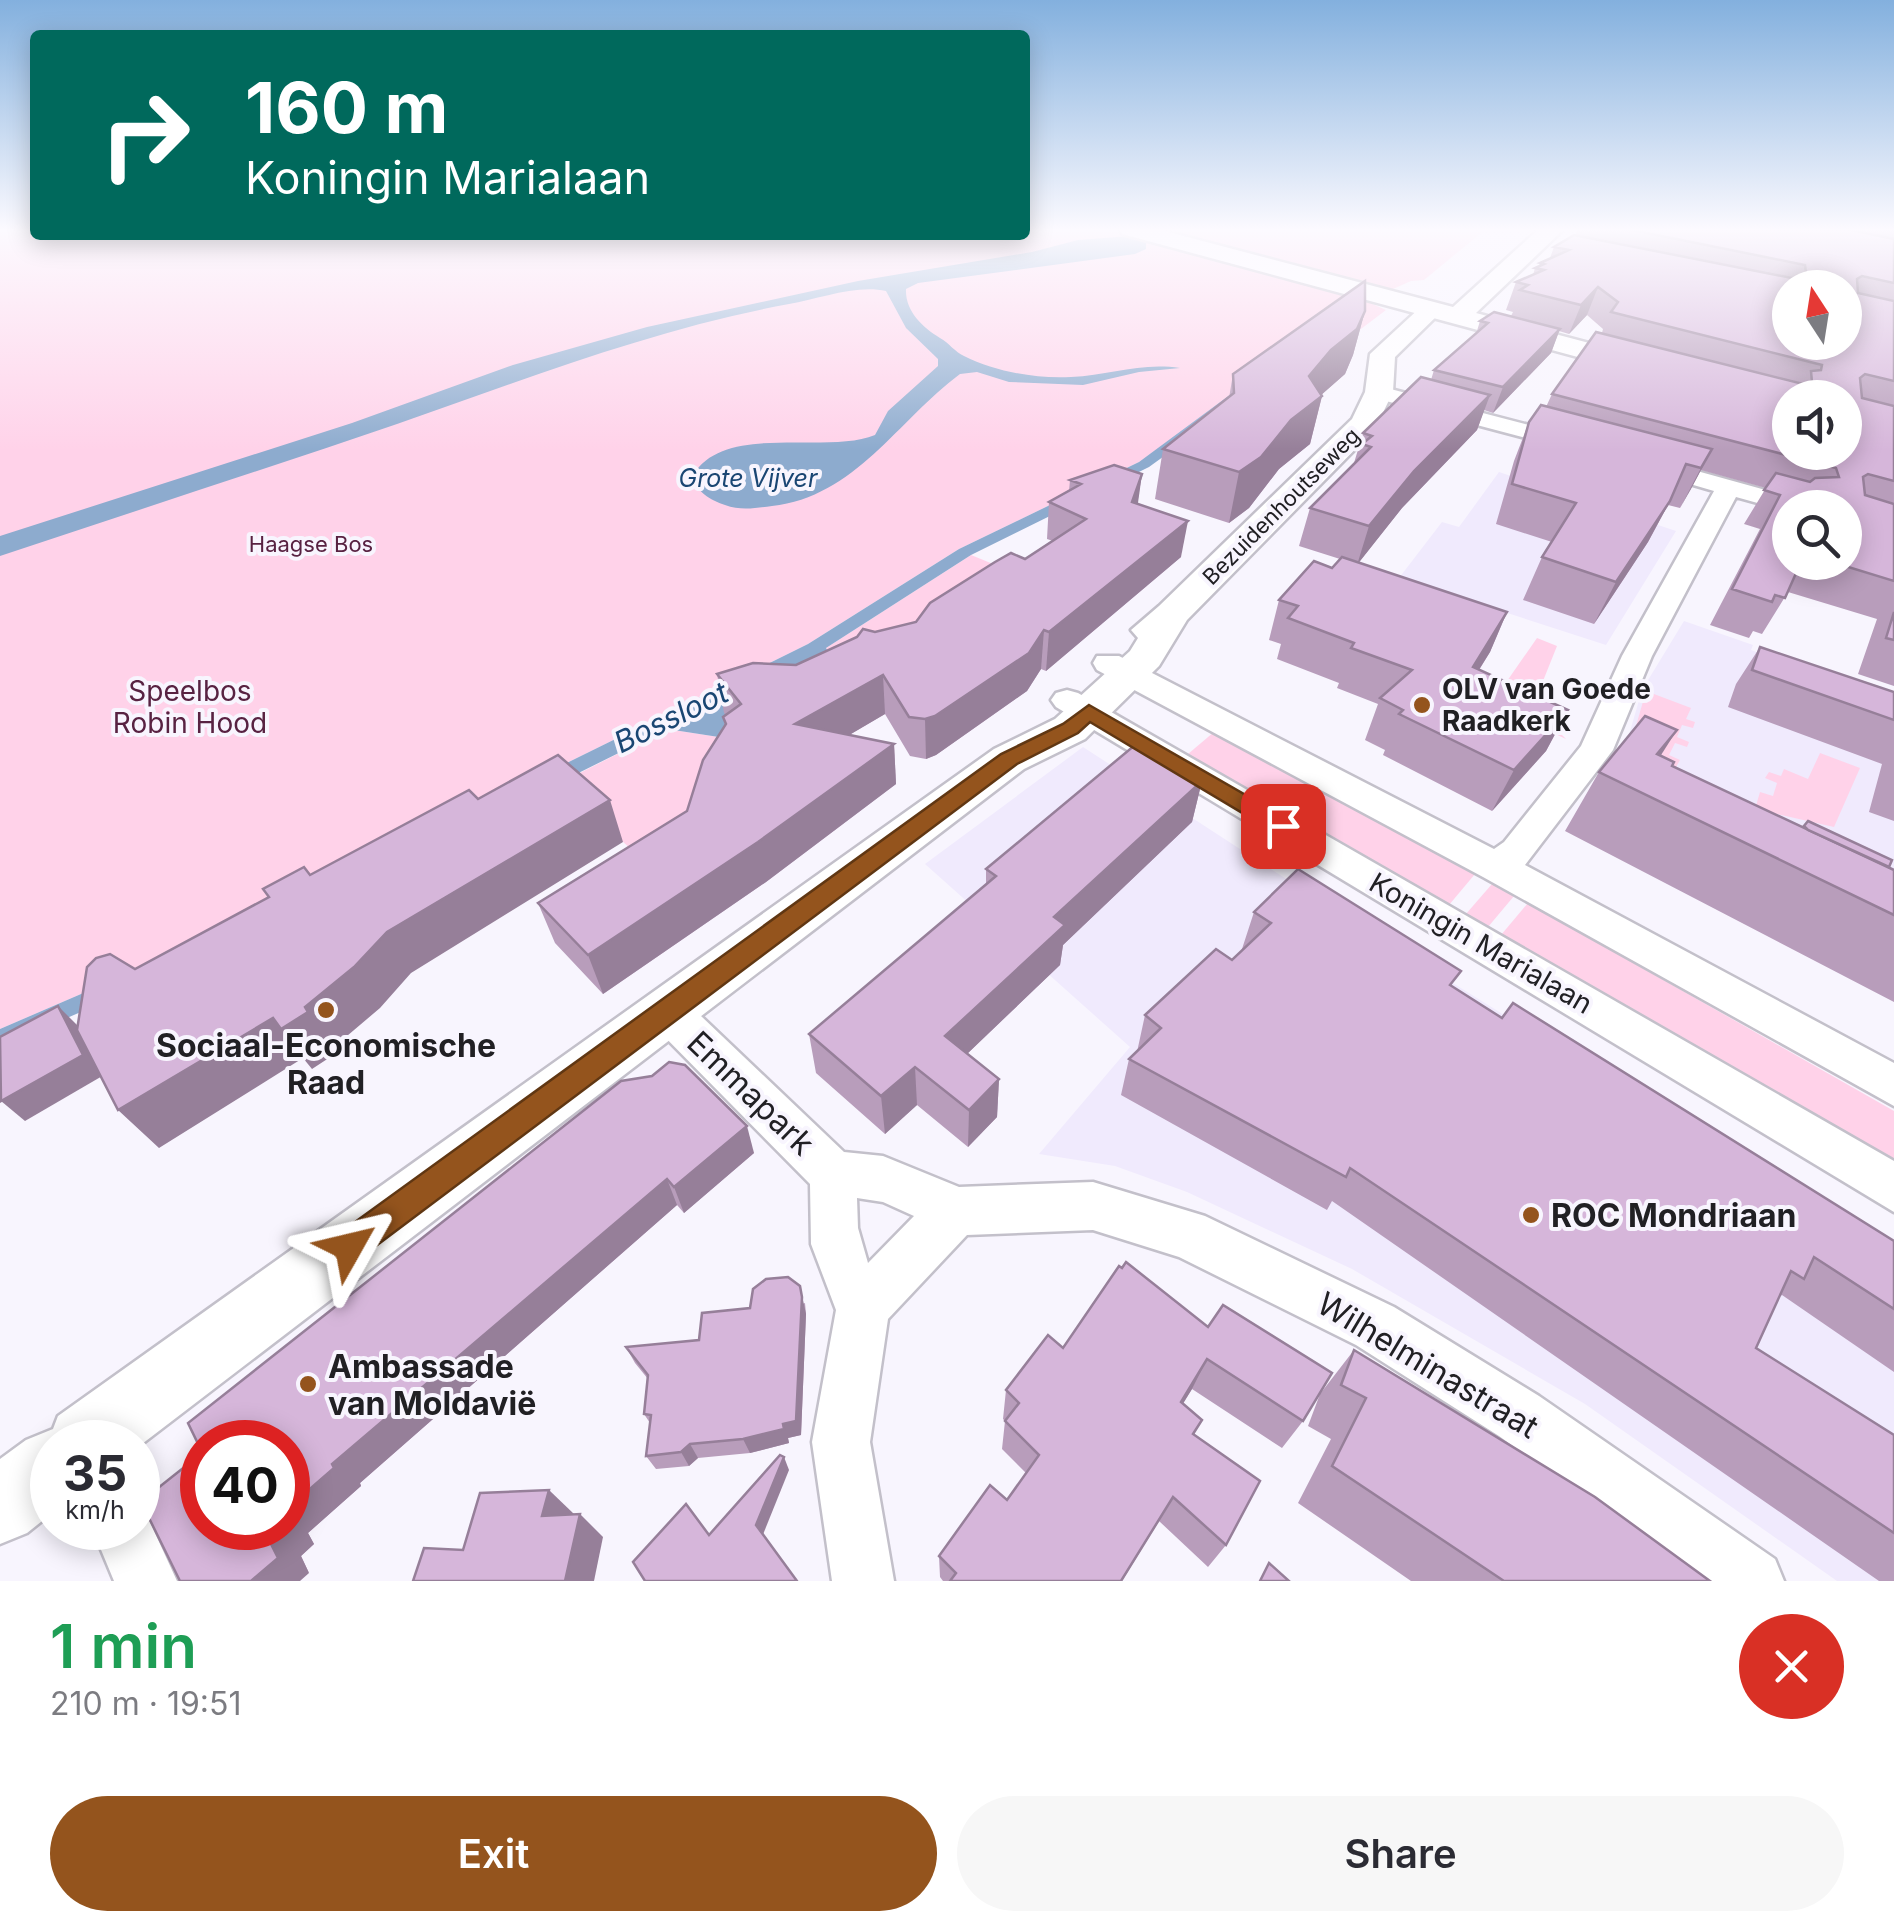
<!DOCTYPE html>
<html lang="en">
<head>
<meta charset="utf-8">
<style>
	:root { --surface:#fff; --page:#f7f7f7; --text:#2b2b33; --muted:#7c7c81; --accent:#94541d }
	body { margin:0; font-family:Inter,sans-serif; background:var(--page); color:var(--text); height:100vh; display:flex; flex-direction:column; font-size:38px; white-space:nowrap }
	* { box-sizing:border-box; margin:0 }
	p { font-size:32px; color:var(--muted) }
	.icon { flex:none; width:55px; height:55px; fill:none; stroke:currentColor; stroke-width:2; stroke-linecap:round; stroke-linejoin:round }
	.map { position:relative; height:1581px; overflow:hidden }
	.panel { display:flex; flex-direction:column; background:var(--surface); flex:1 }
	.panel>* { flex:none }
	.hud { position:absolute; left:30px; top:30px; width:1000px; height:210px; border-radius:10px; box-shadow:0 5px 25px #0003; background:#00695c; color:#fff; overflow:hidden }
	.needle { width:65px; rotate:348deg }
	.tools { position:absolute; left:1772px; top:270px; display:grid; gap:20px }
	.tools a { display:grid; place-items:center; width:90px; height:90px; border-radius:50%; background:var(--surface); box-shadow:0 5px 25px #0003; font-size:50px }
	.speed { position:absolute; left:30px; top:1420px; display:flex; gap:20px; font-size:50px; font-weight:700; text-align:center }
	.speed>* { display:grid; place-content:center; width:130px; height:130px; border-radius:50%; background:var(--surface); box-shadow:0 5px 25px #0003; line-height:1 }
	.speed small { font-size:25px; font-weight:400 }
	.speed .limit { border:15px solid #d22; background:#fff; color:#111 }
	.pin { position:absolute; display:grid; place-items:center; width:85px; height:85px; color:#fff; margin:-42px; border-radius:20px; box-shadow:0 5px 15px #0006 }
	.me { position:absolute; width:110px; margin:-55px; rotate:53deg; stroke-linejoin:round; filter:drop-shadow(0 0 8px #0008) }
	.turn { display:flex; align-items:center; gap:35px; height:210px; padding:0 50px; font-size:45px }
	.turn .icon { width:130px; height:130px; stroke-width:2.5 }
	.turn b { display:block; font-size:70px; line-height:85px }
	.round { display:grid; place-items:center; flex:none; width:105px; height:105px; border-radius:52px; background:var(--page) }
	.summary { display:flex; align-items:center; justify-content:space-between; height:170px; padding:0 50px }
	h1 { font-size:60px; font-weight:600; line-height:75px; color:#1e9e55 }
	.cta { display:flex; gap:20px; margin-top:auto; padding:20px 50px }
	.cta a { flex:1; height:115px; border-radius:60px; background:var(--accent); color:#fff; font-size:40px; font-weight:600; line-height:115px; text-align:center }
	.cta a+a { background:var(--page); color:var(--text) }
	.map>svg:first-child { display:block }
	.built { fill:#f0eafd }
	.green { fill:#ffd2e9 }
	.water { fill:#8dabce }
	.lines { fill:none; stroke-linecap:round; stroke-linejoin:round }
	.minor-casing { stroke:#c3c0ca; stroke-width:5 }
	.tertiary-casing { stroke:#c3c0ca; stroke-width:5 }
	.secondary-casing { stroke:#c3c0ca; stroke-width:5 }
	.minor { fill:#fff; fill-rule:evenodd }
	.tertiary { fill:#fff; fill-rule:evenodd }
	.secondary { fill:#fff; fill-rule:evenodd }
	.wall { fill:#b89dbb; fill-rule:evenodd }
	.shaded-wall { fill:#967f99 }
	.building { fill:#d6b6da; stroke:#967f99; stroke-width:2.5; fill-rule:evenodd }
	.route { fill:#94541d; stroke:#603713; stroke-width:2.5 }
	.poi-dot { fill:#94541d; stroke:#f8f5fe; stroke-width:4 }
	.labels { text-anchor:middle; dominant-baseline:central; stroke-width:8; stroke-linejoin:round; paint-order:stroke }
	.far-street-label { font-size:22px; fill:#212024; stroke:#f8f5fe }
	.far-park-label { font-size:22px; fill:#582242; stroke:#f8f5fe }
	.far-water-label { font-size:25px; font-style:italic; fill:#1a4673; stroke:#f8f5fe }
	.poi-label { font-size:28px; font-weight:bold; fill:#212024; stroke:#f8f5fe; text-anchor:start }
	.park-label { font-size:28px; fill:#582242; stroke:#f8f5fe }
	.street-label { font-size:28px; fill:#212024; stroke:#f8f5fe }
	.water-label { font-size:30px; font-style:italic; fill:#1a4673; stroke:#f8f5fe }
	.near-poi-label { font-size:32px; font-weight:bold; fill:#212024; stroke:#f8f5fe; text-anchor:start }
	.near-street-label { font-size:32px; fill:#212024; stroke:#f8f5fe }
</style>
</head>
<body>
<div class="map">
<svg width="1894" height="1581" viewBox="0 0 1894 1581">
	<rect width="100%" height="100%" fill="#f8f5fe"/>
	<g class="built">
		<path d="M1499,472L1676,531L1606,645L1399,578L1442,522L1459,527Z"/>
		<path d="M1684,621L1753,645L1751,650L1894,700V912L1619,769L1642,690Z"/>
		<path d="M1083,747L1294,884L1894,1258V1581H1837L1585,1404L1352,1269L1187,1192L1115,1166L1039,1154L1130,1047L925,864Z"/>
	</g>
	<g class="green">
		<path d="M0,229H35V235H1025V229H1486L1424,280L1411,281L1366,301L1386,310L1353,335L1230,397L1139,462L959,549L808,644L220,934L0,1029Z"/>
		<path d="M971,555L1003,568L840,675L826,648Z"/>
		<path d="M1537,638L1557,646L1533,706L1566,739L1491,704Z"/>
		<path d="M1646,691L1691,708L1686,719L1695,722L1693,728L1682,725L1677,737L1689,742L1687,747L1675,743L1669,755L1680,760L1672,774L1624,768Z"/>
		<path d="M667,729L738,740L649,865L558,784Z"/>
		<path d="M1214,732L1475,874L1449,905L1188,754Z"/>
		<path d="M1820,753L1860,768L1834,827L1755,809L1760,792L1773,796L1777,783L1765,778L1769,772L1781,776L1784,769L1808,779Z"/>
		<path d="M1492,884L1514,896L1488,927L1466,914Z"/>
		<path d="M1528,903L1894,1111V1166L1501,935Z"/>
	</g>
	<g class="water">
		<path d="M1150,229H1175L1146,241V249L1135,254L918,283L906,289C905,311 922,327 940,338C949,343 955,352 964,356C996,372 1037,379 1071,377C1110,375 1141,362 1180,368L1139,372L1083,385L1009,382L977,372L960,374C898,420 855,497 772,506C756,508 741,511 725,505C710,500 696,492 693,475C725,422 827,455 875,435L888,411L938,366V359L906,328L886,291C857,284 818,299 789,304C653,329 526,379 397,424C265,469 132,512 0,556V536L352,423L513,365L647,327L858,281L1032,252L1078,240L1130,236Z"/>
		<path d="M1349,307L1366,310L1149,467L971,555L826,648L840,675L738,740L667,729L210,956L0,1047V1029L220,934L808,644L959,549L1139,462Z"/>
	</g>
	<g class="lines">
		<defs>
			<g id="minor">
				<path d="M1379,386L1579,438L1583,443L1571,450L1371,397L1368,392Z"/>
				<path d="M1650,458L1812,503L1815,508H1790V512L1736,497L1652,656L1613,750L1525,865L1894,1063V1106L1483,877L1097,670L1093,663L1097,656H1119L1494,849L1504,842L1581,746L1622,656L1714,491L1642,470L1638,465L1642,460Z"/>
				<path d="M1067,690L1078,693L1894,1161V1212L1056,707L1051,700L1056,693Z"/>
				<path d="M666,992L681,997L844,1152L883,1156L959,1187L1093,1182L1205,1216L1394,1307L1539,1396L1775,1559L1784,1581H1700L1499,1436L1356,1345L1179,1257L1093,1230L967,1235L888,1319L870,1442L894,1581H832L812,1442L836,1310L811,1244L810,1184L651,1023L645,1010L651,997ZM857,1198L883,1202L914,1216L868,1263L858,1228Z"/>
				<path d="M138,1504L143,1507L177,1581H114L92,1528H138Z"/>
			</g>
			<path id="tertiary" d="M1431,303L1443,310L1395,357L1393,392L1375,429L1187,620L1159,666L1085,739L1024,769L138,1447V1442H52V1513L27,1533L0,1544V1459L26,1440L53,1429L58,1416L994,749L1055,719L1130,651L1138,638L1131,630L1159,606L1352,419L1365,392L1370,354L1423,305Z"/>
			<path id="secondary" d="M1119,229H1157L1453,307L1539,229H1564L1476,313L1657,361L1662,367L1657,373H1637L1122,234Z"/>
		</defs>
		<use href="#minor" class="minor-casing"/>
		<use href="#tertiary" class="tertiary-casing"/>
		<use href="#secondary" class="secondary-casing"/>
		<use href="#minor" class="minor"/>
		<use href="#tertiary" class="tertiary"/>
		<use href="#secondary" class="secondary"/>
	</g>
	<g class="wall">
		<path d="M1578,229H1894V686L1858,674L1877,619L1788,592L1762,634L1753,631L1749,638L1710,625L1760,529L1744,524L1766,488L1701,470L1680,508L1668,505L1648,542L1594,624L1523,600L1542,557L1552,542L1496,524L1514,461L1529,422L1546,407L1552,394L1602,333L1603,329L1587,315L1569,334L1559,331L1551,353L1493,413L1484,410L1477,430L1402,508L1358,563L1507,612L1490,652L1479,670L1568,710L1546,751L1492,811L1383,755L1385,750L1365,740L1378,704L1337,688L1339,683L1277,659L1281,644L1269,640L1279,600L1332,568L1340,559L1299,546L1310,508L1354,463L1363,433L1431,380L1434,370L1476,334L1480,321L1511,316L1513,312L1506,310L1516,282L1533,275L1535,268L1539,266L1540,263L1550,258L1554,247L1575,235ZM1845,508V562H1790Z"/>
		<path d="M1365,311L1353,355L1345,374L1321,395L1322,396L1310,444L1279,469L1249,508L1229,523L1155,499L1163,449L1229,398L1233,374Z"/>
		<path d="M1142,474L1137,504L1181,557L1046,671L1041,669L1027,691L936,755L926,759L910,756L885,714L849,735L894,744L896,784L766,882L603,994L555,943L538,903L687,811L725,726L723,717L726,715L724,713L717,674L796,665L875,632L916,622L1025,559L1053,541L1047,539L1049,502L1069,491L1070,480Z"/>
		<path d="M1760,647L1894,692V821L1869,812L1882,764L1728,707L1736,684Z"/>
		<path d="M1661,756L1672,766L1803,827L1808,821L1894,870V1002L1565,831L1599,772Z"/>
		<path d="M1202,781L1192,822L1063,945L1060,965L967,1054L999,1079L997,1117L968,1147L917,1105L885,1134L816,1073L809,1034L986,884V869Z"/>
		<path d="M1254,912L1452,987L1502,1018L1894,1241V1372L1782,1295L1779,1297L1756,1348L1894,1435V1581H1879L1332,1201L1327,1210L1121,1095L1129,1059L1137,1052L1145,1015L1232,960L1243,950L1242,949Z"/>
		<path d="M652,1076L754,1153L684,1213L677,1205L360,1483L361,1486L308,1533L314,1544L301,1556L309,1573L202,1453Z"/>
		<path d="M1119,1266L1303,1421L1282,1448L1192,1389L1183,1403L1202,1420L1194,1434L1226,1545L1208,1567L1159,1521L1122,1581H943L940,1577L939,1556L1007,1500L1026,1473L1002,1449L1005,1421L1003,1419L1006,1390L1063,1348Z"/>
		<path d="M805,1303L806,1314L801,1435L788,1438L789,1443L750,1453L698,1458L689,1466L656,1469L646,1456L650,1423L644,1414L648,1379L635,1363L626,1347L699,1340Z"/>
		<path d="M1354,1350L1710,1581H1411L1298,1503L1331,1439L1308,1426L1320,1394Z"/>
	</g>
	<g class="shaded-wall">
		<path d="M1598,287L1587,315L1569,334L1581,305Z"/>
		<path d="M1365,311L1353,355L1345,374L1320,396H1322L1310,444L1279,469L1249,508L1229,523L1239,472L1309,376Z"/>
		<path d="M1560,329L1551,353L1493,413L1503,387Z"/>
		<path d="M1490,395L1477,430L1402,508L1357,565L1369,526L1414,471Z"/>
		<path d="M1712,449L1691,489L1680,508L1701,468Z"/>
		<path d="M1142,474L1137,510L1132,502Z"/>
		<path d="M1670,501L1648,542L1594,624L1616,582Z"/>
		<path d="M1188,521L1181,557L1046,671L1049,632Z"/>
		<path d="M1507,612L1490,652L1455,708L1473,667Z"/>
		<path d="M1044,630L1041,669L1027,691L936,755L926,759L925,719Z"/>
		<path d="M883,675L885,714L800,764L795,724Z"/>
		<path d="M1568,710L1546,751L1492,811L1514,770Z"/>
		<path d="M1677,730L1640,788L1657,754Z"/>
		<path d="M894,744L896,784L766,882L603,994L588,955Z"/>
		<path d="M1202,781L1192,822L1063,945L1060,965L945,1075V1036L1054,917Z"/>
		<path d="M610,800L623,842L411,973L380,1008L334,1047L338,1052L312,1069L303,1058L159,1148L118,1110L273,1018L305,1007L387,932Z"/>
		<path d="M58,1006L78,1026L104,1075L25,1121L1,1101Z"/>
		<path d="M915,1067L917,1105L885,1134L881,1096Z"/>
		<path d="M999,1079L997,1117L968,1147L969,1110Z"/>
		<path d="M747,1126L754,1153L684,1213L674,1187Z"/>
		<path d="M667,1179L677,1205L360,1483L361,1486L308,1533L314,1544L301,1556L309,1573L300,1581H251L269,1540L283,1528H288V1508L332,1464Z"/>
		<path d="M800,1286L806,1314L801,1435L788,1438L789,1443L750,1453L743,1439L783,1424Z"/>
		<path d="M1207,1359L1192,1389L1167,1430L1181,1402Z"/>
		<path d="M690,1444L698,1458L689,1466L681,1452Z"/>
		<path d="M784,1457L789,1470L762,1537L756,1525Z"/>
		<path d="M549,1490L574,1514L542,1516Z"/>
		<path d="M580,1514L603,1537L594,1581H565Z"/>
	</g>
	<g class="building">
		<path d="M1627,229H1846L1894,239V283L1862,276L1857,279L1858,293L1894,301V381L1865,374L1860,378L1862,398L1894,406V481L1868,474L1863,477L1865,495L1894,504V581L1832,562H1845V508H1790V562H1801L1785,598L1775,595L1772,602L1732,589L1780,495L1764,490L1776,473L1810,482L1815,478L1839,477L1836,468L1552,394L1596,332L1807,385L1812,382L1811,371L1821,370L1822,365L1611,312L1618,302L1598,287L1581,305L1520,290L1528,285L1516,282L1544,270L1535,268L1544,264L1540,263L1569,250L1554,247L1574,235L1807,281L1805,265ZM1790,288H1845V342H1790ZM1790,398H1845V452H1790Z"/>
		<path d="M1365,281V311L1357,329L1331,350L1309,376L1322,396L1291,420L1261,457L1239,472L1163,449L1234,393L1233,374Z"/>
		<path d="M1494,312L1560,329L1503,387L1434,370L1488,323L1480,321Z"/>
		<path d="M1421,377L1490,395L1414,471L1369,526L1310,508L1371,447L1362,444L1372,436L1363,433Z"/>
		<path d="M1541,405L1712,449L1701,468L1686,464L1670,501L1616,582L1542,557L1576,503L1512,484L1529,422Z"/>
		<path d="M1114,465L1142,474L1132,502L1188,521L1049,632L1044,630L1029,653L935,716L925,719L909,717L883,675L795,724L894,744L758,842L588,955L538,903L687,811L703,760L726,724L723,717L741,704L717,674L753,663L796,665L857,637L863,629L875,632L916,622L930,603L995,562L1011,553L1025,559L1086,519L1049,502L1081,484L1070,480Z"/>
		<path d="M1342,557L1507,612L1473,667L1568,710L1514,770L1399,714L1403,710L1380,698L1412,670L1351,648L1354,643L1288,618L1298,606L1279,600L1314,561L1332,568Z"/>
		<path d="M1894,612V640L1886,638Z"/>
		<path d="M1760,647L1894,692V720L1752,670Z"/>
		<path d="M1645,716L1677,730L1657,754L1674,762L1672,766L1894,870V915L1599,772Z"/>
		<path d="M1135,745L1202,781L1054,917L1065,925L945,1036L999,1079L969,1110L915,1067L881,1096L809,1034L996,876L986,869Z"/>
		<path d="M558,755L610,800L387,932L354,967L305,1007L308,1012L281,1029L273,1018L118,1110L77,1030L87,967L96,958L110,954L135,969L269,897L263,889L304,867L310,875L469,790L478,799Z"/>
		<path d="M1808,821L1892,860L1889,867L1808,830L1804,826Z"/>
		<path d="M1298,869L1461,971L1450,985L1502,1018L1513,1003L1894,1241V1309L1814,1257L1804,1279L1791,1271L1756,1348L1894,1435V1533L1350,1168L1346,1177L1129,1059L1161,1028L1145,1015L1216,949L1232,960L1271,923L1254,912Z"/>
		<path d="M58,1006L83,1055L1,1101L0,1037Z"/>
		<path d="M669,1062L685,1065L747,1126L674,1187L667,1179L332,1464L334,1468L288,1508V1442H202V1452L188,1423L621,1081L652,1076Z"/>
		<path d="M1126,1262L1208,1327L1223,1305L1332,1373L1303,1421L1207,1359L1181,1402L1202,1420L1193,1434L1260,1481L1226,1545L1173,1497L1121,1581H950L956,1573L939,1556L990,1485L1007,1500L1039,1455L1005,1421L1019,1403L1006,1390L1048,1335L1063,1348L1119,1266L1122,1268Z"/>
		<path d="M788,1277L800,1286L802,1297L796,1421L783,1424L784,1429L743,1439L690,1444L681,1452L646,1456L651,1415L644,1414L648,1375L626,1347L699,1340L702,1313L750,1308L753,1289L766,1279Z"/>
		<path d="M1354,1350L1595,1497L1710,1581H1504L1332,1466L1366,1398L1341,1385Z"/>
		<path d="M202,1453V1528H283L269,1540L278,1558L251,1581H180L148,1516L153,1492Z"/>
		<path d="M780,1455L784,1457L756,1525L797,1581H645L633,1562L686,1504L709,1535Z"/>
		<path d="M549,1490L542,1516L580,1514L565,1581H413L424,1548L463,1550L480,1493Z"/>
		<path d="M1269,1563L1289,1581H1260Z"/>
	</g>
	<linearGradient id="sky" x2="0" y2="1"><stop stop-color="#83b0de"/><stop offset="0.51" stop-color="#fcfaff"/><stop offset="1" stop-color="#fcfaff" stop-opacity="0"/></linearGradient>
	<rect width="1894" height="451" fill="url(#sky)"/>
	<path class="route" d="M1089,705L1291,821L1295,826L1291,832H1274L1090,722L1078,733L1017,764L360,1258L349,1263L337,1258L332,1247L337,1235L1001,754L1063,724Z"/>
	<g class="poi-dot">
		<circle cx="1422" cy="705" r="10"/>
		<circle cx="326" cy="1010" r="10"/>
		<circle cx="1531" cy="1215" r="10"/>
		<circle cx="308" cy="1384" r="10"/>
	</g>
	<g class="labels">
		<g class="far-street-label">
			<text transform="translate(1281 506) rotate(-45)">Bezuidenhoutseweg</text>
		</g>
		<g class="far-park-label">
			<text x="311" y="544">Haagse Bos</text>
		</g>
		<g class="far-water-label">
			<text x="748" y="478">Grote Vijver</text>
		</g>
		<g class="poi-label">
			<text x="1442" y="689">OLV van Goede<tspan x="1442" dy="32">Raadkerk</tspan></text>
		</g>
		<g class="park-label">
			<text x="190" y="691">Speelbos<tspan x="190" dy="32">Robin Hood</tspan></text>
		</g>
		<g class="street-label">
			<text transform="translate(1481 943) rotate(30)">Koningin Marialaan</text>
		</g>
		<g class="water-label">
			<text transform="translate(671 717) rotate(-26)">Bossloot</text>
		</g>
		<g class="near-poi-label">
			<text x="326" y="1045" text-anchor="middle">Sociaal-Economische<tspan x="326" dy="37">Raad</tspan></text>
			<text x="1551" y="1215">ROC Mondriaan</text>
			<text x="328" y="1366">Ambassade<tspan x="328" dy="37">van Moldavië</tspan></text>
		</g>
		<g class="near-street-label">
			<text transform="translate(751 1093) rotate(44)">Emmapark</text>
			<text transform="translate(1428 1365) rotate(31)">Wilhelminastraat</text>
		</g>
	</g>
</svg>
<div class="tools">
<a><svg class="needle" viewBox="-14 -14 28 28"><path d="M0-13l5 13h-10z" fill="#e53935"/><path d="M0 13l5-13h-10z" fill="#7c7c81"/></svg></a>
<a><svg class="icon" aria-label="sound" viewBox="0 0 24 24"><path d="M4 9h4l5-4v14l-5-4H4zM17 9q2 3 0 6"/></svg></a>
<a><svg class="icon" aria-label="search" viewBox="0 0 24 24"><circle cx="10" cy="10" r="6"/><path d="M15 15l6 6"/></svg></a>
</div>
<div class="speed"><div>35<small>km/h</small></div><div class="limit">40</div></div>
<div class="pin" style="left:1283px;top:826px;background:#d93025"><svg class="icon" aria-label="arrive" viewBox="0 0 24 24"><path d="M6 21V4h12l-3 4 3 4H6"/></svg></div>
<svg class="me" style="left:349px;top:1247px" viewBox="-20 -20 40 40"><path d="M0-17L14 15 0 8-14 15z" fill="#94541d" stroke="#fff" stroke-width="4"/></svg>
<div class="hud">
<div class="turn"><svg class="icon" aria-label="right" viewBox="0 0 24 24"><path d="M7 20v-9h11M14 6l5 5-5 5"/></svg><div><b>160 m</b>Koningin Marialaan</div></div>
</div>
</div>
<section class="panel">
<div class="summary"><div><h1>1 min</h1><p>210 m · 19:51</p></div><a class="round" style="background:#d93025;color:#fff"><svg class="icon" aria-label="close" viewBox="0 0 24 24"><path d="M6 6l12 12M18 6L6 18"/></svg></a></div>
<div class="cta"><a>Exit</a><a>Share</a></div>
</section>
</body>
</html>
